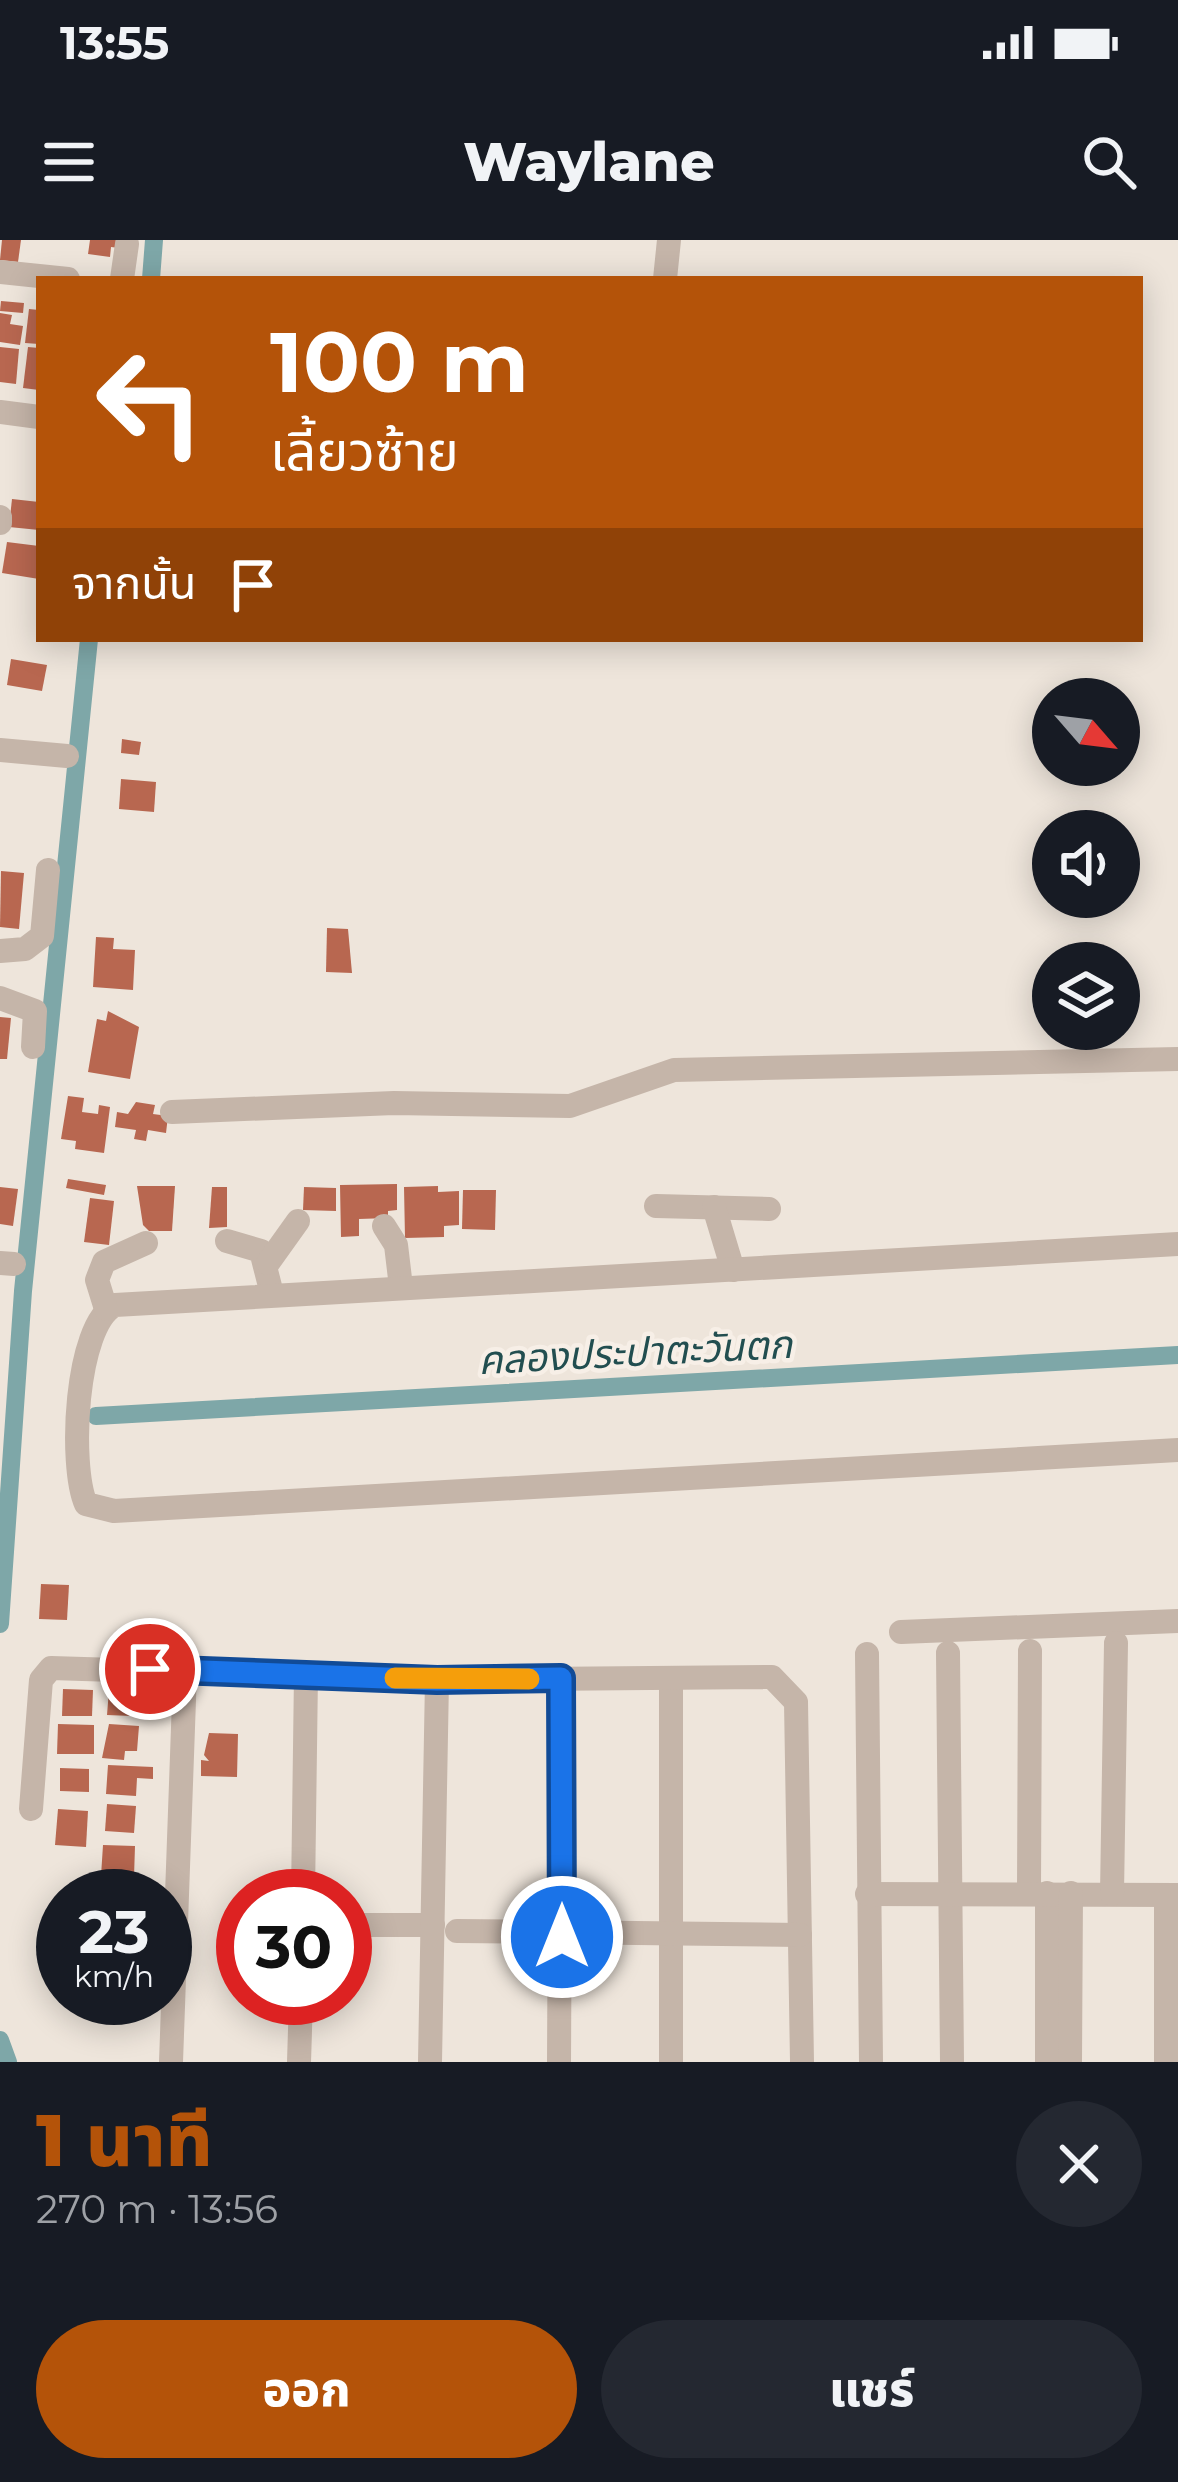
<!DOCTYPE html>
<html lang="th">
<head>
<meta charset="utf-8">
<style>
	:root { --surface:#171b24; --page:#242831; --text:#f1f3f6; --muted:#9ea1a6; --accent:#b45309 }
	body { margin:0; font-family:Montserrat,"Noto Sans Thai",sans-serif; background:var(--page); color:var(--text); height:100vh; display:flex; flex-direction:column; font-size:45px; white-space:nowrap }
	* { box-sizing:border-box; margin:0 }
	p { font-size:39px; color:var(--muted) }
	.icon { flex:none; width:66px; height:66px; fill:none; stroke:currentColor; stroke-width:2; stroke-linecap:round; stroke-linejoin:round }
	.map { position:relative; height:1822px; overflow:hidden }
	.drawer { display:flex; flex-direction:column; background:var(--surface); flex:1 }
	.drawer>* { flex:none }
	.banner { position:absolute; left:36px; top:36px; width:1107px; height:366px; border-radius:0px; box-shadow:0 6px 30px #0003; background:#b45309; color:#fff; overflow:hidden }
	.needle { width:78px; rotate:118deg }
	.fabs { position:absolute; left:1032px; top:438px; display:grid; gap:24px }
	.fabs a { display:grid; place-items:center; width:108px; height:108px; border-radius:50%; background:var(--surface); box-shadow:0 6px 30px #0003; font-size:60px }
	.speed { position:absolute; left:36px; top:1629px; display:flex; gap:24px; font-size:60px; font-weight:700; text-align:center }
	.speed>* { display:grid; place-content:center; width:156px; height:156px; border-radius:50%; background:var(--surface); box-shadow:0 6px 30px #0003; line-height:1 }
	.speed small { font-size:30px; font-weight:400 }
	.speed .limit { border:18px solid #d22; background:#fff; color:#111 }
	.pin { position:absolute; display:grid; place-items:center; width:102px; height:102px; color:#fff; margin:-51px; border:6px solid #fff; border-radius:50%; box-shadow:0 3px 12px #0007 }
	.me { position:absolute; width:132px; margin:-66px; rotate:0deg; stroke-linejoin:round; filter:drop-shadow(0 0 9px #0008) }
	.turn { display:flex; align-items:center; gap:42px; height:252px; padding:0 36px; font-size:54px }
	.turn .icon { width:156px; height:156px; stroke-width:2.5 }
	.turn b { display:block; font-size:84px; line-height:102px }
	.then { display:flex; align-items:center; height:114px; padding:0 36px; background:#0003; gap:24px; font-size:45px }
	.round { display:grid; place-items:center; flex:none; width:126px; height:126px; border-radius:63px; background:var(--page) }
	.summary { display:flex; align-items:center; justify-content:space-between; height:204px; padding:0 36px }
	h1 { font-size:72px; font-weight:800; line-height:90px; color:var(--accent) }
	.action { display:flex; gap:24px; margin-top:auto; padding:24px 36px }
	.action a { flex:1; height:138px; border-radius:72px; background:var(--accent); color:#fff; font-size:48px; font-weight:800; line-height:138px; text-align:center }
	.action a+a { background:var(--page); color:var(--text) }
	.status { display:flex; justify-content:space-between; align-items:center; height:84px; padding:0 60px; background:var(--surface); direction:ltr }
	.status svg { height:33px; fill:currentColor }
	header { display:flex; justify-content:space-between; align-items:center; height:156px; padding:0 36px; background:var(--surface); font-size:54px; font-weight:800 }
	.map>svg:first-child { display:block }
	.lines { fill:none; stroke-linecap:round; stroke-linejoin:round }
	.canal { stroke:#7ea7a8; stroke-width:18 }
	.building { fill:#b86750 }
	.minor { stroke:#c5b5a9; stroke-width:24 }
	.route-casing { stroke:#114b97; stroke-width:30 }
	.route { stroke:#1a73e8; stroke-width:21 }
	.slow { stroke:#f59e0b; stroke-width:21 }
	.labels { text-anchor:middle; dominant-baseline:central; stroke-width:9; stroke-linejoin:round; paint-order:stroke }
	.water-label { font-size:39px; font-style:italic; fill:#224e50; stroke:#f7efe7 }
</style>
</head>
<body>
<div class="status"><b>13:55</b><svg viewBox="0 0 49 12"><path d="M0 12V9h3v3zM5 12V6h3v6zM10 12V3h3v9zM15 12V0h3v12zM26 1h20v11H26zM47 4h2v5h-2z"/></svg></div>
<header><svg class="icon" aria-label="menu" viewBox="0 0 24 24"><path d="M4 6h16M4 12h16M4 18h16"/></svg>Waylane<svg class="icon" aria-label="search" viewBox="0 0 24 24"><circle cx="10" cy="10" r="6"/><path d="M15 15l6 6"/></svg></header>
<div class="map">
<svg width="1178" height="1822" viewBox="0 0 1178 1822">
	<rect width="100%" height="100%" fill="#eee5db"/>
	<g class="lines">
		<g class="canal">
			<path d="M151,39L154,0"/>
			<path d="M96,1176L1178,1115"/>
			<path d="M0,1384L23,1051L89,399"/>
			<path d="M0,1800L8,1822"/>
		</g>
	</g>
	<g class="building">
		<path d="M2,0H21L18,22L0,20Z"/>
		<path d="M90,0H120L119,8L111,7L110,17L88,14Z"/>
		<path d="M1,61L24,63L23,73L0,71Z"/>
		<path d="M29,69L39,70V104L25,103Z"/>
		<path d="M0,73L12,75L10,84L23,86L20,105L0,102Z"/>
		<path d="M0,107L19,109L16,144L0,142Z"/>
		<path d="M28,107L39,108V150L23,148Z"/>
		<path d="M12,259L39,262V290L9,287Z"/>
		<path d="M7,302L39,306V339L2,333Z"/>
		<path d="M11,419L47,425L42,451L7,445Z"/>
		<path d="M122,499L141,502L139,515L121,513Z"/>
		<path d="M121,539L156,542L154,572L119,569Z"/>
		<path d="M1,631L24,633L19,689L0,687Z"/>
		<path d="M327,688L348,689L352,733L326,732Z"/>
		<path d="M96,697L114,698L113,709L135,710L133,750L93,747Z"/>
		<path d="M108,771L139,787L130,839L88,832L97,779L106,781Z"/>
		<path d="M0,777L11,778L7,819H0Z"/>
		<path d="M68,856L84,858L82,872L98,874L99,865L110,867L104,913L75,909L76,901L61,899Z"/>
		<path d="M136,862L155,865L153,874L168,876L166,893L148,890L146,901L134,899L136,890L115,887L117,872L128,874Z"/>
		<path d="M68,939L106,945L104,955L66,948Z"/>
		<path d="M397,944V970L388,971V978L359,979V996L341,997L340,945Z"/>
		<path d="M137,946H175L172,991H149L143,985Z"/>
		<path d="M438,946V952L459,951V985L444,986V997L405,998L404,947Z"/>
		<path d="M0,947L18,949L13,986L0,984Z"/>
		<path d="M212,947H227V987L209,988Z"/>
		<path d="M304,947L336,948V971L303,970Z"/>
		<path d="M463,950H496L495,990L462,989Z"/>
		<path d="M90,958L114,961L109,1005L84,1002Z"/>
		<path d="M41,1344L69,1345L67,1380L39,1379Z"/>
		<path d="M63,1449L93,1450L92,1476H62Z"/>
		<path d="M109,1450L139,1451L138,1460H158L157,1477L107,1475Z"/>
		<path d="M58,1484L94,1485V1514H57Z"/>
		<path d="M109,1484L139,1486L137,1511H125L124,1520L102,1518Z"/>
		<path d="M209,1493L238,1494L237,1537L201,1536V1520L209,1521L204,1515Z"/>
		<path d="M108,1525L153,1527V1539L137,1538L136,1556L106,1554Z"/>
		<path d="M60,1528L89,1529V1552L60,1551Z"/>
		<path d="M107,1564L136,1566L134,1593L105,1591Z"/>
		<path d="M58,1569L88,1571L86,1607L55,1605Z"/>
		<path d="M103,1605L135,1606L134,1637L111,1636L110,1647L95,1646V1635L101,1636Z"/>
	</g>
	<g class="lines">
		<g class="minor">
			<path d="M0,32L68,39"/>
			<path d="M122,39L127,4"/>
			<path d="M665,39L669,0"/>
			<path d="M0,172L39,177"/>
			<path d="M0,277V283"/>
			<path d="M0,510L67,516"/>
			<path d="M0,711L25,709L42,696L48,630"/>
			<path d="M0,758L35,771L33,807"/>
			<path d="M172,872L394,863L570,866L674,830L1178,819"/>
			<path d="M656,966L769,969"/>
			<path d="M714,967L733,1030"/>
			<path d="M384,986L396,1005L401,1047"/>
			<path d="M227,1001L261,1011L272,1054"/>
			<path d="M1178,1004L115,1065C75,1085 69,1226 86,1264L114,1271L1178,1210"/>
			<path d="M0,1023L14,1024"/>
			<path d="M268,1023L298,981"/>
			<path d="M106,1069L97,1040L104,1022L146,1003"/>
			<path d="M901,1392L1178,1381"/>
			<path d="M948,1413L952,1822"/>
			<path d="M867,1414L871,1822"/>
			<path d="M671,1438V1822"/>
			<path d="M31,1569L41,1440L51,1428L437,1440L772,1437L796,1462L802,1822"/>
			<path d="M1029,1652L1030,1411"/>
			<path d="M1047,1653V1822"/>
			<path d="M867,1654L1178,1655"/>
			<path d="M1112,1654L1116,1403"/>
			<path d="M1166,1655V1822"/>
			<path d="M303,1656L306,1434"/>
			<path d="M345,1685H433"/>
			<path d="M457,1691L800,1695"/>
			<path d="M171,1822L185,1432"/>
			<path d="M299,1822L301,1758"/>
			<path d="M430,1822L437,1440"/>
			<path d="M559,1822L561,1438"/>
			<path d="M1070,1822L1071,1653"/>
		</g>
	</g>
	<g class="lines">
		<defs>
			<path id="route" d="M150,1429L437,1440L561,1438L562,1697"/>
		</defs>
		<use href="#route" class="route-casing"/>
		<use href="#route" class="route"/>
		<path class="slow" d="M395,1438L529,1439"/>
	</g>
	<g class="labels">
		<g class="water-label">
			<text transform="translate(635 1112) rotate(-3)">คลองประปาตะวันตก</text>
		</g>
	</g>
</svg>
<div class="fabs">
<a><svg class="needle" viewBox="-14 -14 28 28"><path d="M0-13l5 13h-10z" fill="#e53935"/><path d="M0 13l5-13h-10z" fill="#9ea1a6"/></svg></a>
<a><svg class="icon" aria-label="sound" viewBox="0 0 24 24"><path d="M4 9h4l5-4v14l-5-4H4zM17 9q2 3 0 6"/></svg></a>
<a><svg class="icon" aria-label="layers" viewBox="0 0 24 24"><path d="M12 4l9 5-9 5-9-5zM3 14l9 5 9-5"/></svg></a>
</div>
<div class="speed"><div>23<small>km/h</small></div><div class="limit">30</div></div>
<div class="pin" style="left:150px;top:1429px;background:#d93025"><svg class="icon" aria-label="arrive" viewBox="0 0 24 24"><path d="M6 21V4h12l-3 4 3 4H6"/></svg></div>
<svg class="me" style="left:562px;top:1697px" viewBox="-20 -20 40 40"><circle r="17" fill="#1a73e8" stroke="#fff" stroke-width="3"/><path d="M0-11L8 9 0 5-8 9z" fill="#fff"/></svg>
<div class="banner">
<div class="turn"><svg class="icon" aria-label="left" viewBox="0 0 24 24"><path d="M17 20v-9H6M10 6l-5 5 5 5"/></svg><div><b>100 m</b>เลี้ยวซ้าย</div></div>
<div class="then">จากนั้น<svg class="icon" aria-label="arrive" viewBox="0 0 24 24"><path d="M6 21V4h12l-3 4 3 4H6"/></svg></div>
</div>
</div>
<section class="drawer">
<div class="summary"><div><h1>1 นาที</h1><p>270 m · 13:56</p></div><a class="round"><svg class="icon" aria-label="close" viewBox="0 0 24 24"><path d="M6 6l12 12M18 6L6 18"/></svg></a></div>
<div class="action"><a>ออก</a><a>แชร์</a></div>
</section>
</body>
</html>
